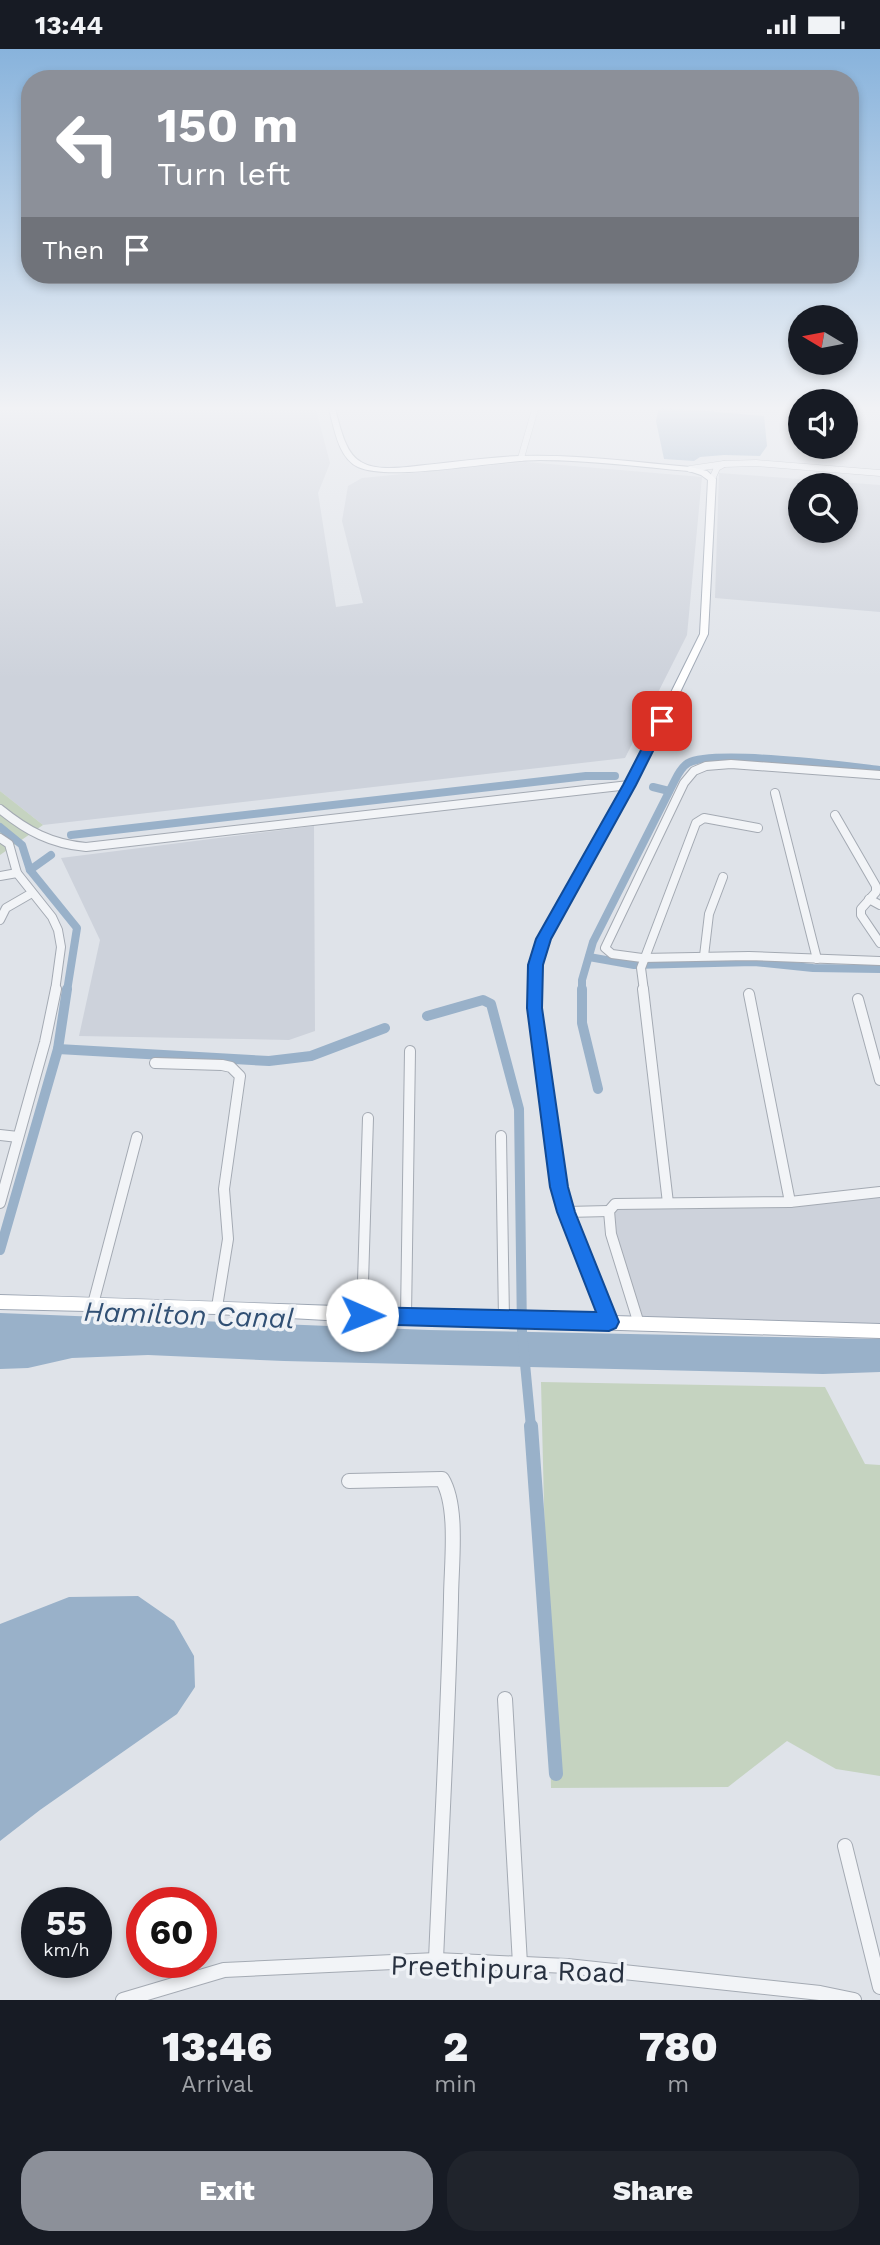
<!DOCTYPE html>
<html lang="en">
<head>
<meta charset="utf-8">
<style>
	:root { --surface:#171b24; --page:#20242c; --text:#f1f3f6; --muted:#9ea1a6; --accent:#8c9099 }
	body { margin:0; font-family:"Work Sans",sans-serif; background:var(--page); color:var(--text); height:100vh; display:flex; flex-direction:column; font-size:26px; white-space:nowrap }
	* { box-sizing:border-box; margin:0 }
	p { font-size:23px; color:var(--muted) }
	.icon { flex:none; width:38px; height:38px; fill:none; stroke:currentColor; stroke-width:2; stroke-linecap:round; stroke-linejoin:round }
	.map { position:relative; height:1951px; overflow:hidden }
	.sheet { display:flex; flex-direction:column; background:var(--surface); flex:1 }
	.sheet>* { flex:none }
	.guide { position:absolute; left:21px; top:21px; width:838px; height:214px; border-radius:28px; box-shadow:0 4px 10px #0003; background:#8c9099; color:#fff; overflow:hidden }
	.needle { width:46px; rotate:280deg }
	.tools { position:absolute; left:788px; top:256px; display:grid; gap:14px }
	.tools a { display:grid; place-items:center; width:70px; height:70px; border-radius:50%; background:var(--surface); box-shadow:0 4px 10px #0003; font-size:35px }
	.speed { position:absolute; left:21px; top:1838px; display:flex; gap:14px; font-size:35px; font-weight:700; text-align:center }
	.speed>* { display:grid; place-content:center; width:91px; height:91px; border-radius:50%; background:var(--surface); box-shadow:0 4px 10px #0003; line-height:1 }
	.speed small { font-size:18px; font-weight:400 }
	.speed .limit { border:10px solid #d22; background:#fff; color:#111 }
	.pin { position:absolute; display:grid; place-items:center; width:60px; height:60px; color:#fff; margin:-30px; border-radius:14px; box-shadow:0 4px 10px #0006 }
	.me { position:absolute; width:77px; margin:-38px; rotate:91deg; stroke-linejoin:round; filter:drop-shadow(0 0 5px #0008) }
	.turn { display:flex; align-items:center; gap:24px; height:147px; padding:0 21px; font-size:32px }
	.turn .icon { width:91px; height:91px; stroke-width:2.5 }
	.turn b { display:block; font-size:49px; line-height:60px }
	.then { display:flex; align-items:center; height:66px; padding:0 21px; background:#0003; gap:14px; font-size:26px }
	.eta { display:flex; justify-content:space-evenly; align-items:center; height:119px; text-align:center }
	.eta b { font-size:42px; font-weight:800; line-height:49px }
	.cta { display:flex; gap:14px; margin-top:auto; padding:14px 21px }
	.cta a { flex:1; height:80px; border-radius:28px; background:var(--accent); color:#fff; font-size:28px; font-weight:800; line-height:80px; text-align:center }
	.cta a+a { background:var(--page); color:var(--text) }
	.status { display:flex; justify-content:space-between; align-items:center; height:49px; padding:0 35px; background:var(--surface); direction:ltr }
	.status svg { height:19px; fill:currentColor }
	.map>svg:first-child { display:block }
	.built { fill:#cdd2db; fill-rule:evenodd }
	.green { fill:#c5d3c0 }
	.water { fill:#99b1c9 }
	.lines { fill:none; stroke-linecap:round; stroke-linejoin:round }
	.canal-far2 { stroke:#99b1c9; stroke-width:8 }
	.canal-far1 { stroke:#99b1c9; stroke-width:10 }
	.canal { stroke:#99b1c9; stroke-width:14 }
	.minor-far3-casing { stroke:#a4aab3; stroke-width:7 }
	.minor-far2-casing { stroke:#a4aab3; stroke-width:10 }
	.minor-far1-casing { stroke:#a4aab3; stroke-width:12 }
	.minor-casing { stroke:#a4aab3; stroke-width:16 }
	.major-casing { stroke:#9ea7b4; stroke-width:2 }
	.minor-far3 { stroke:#f2f4f7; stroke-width:6 }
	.minor-far2 { stroke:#f2f4f7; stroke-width:8 }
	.minor-far1 { stroke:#f2f4f7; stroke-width:10 }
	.minor { stroke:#f2f4f7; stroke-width:14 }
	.major { fill:#fff; fill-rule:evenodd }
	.route { fill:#1a73e8; stroke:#114b97; stroke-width:2 }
	.labels { text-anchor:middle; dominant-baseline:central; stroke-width:7; stroke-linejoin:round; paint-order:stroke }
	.near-water-label { font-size:28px; font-style:italic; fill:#315074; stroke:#eff2f6 }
	.near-street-label { font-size:28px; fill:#283140; stroke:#eff2f6 }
</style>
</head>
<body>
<div class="status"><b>13:44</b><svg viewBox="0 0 49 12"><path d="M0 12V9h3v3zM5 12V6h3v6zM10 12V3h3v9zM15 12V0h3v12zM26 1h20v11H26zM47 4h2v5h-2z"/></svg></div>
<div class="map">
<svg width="880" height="1951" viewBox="0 0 880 1951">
	<rect width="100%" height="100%" fill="#dfe3e9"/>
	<g class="built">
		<path d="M0,357H315L330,414L318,444L336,558L363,554L342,472L348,437L362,429L526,413L702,428L687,586L625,709L43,776L0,742Z"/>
		<path d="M719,424L880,436V563L715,549ZM800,436H845V481H800Z"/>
		<path d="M314,777L315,982L289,991L79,987L100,891L61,809Z"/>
		<path d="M880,1144V1280L641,1273L611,1172L616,1157Z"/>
	</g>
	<g class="green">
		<path d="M0,742L43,776L0,806Z"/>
		<path d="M541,1333L825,1338L865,1415L880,1416V1727L836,1720L787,1692L728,1738L551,1739Z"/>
	</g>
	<g class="water">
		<path d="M659,358L764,367L767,397L760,407L724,406L700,408L694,412L664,410L656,372Z"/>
		<path d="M0,1264L429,1281L880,1290V1323L823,1325L284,1312L148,1306L72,1309L28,1319L0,1320Z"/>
		<path d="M138,1547L174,1572L194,1607L195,1638L177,1665L40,1761L0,1792V1575L69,1548Z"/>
	</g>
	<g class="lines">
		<g class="canal-far2">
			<path d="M653,738L669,742"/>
			<path d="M0,778L22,796L30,821L77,879L67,942"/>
			<path d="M71,786L586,727H615"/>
			<path d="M30,821L51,806"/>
			<path d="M589,908L634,916L754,913L813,919L880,920"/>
			<path d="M582,942V931L593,893L675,731C678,725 683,717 688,714C714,700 845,717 880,721"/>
		</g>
		<g class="canal-far1">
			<path d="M582,940V974L598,1040"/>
			<path d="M427,967L483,951L491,955L519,1060L522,1283L531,1378"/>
			<path d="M58,1000L269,1012L311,1007L385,979"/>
			<path d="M0,1201L58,1000L67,940"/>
		</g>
		<path class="canal" d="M531,1377L556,1725"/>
		<defs>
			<g id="minor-far3">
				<path d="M521,409L536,357"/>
				<path d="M724,415L756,414L880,424"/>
				<path d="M690,420L724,415L717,419L712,430"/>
			</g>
			<g id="minor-far2">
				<path d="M880,726L731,715L706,717L694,722L684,734L605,899L612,905L642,909L749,907L880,912"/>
				<path d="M775,744L817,910"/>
				<path d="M0,760C27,782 51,795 86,798L629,736"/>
				<path d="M835,766L876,837V843L861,860V866L880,894"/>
				<path d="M0,789L9,795L17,824L52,868L58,881L61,898L55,942"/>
				<path d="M0,827L17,824"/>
				<path d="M869,850L880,856"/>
				<path d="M0,871L6,859L32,844"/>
				<path d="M704,907L709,865L723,828"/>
				<path d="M644,942L641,919L696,774L704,769L758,779"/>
			</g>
			<g id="minor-far1">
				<path d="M643,940L668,1154"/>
				<path d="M749,945L790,1153"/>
				<path d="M858,950L880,1031"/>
				<path d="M155,1014L222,1016L231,1018L240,1027L224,1140L228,1190L217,1258"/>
				<path d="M0,1086L18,1088"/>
				<path d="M501,1087L504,1270"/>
				<path d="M0,1154L45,993L56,940"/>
				<path d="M566,1163L609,1162"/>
				<path d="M93,1255L137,1088"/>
				<path d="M362,1266L368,1069"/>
				<path d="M406,1267L410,1002"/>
				<path d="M639,1275L611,1185L609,1162L615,1155L790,1153L880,1143"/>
			</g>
			<g id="minor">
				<path d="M349,1432L442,1430C459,1458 451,1517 451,1550C448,1671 441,1791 436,1911"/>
				<path d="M505,1650L520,1915"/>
				<path d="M845,1797L880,1938"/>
				<path d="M123,1951L224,1921L436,1911L567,1917L820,1944L854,1951"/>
			</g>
			<path id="major" d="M328,357H334C340,375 344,404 361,413C378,423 406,418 425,416C456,413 488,408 520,407C577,405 634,413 690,418L707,422L716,430L708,585L646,714L549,890L541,916V959L566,1138L573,1163L614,1267L880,1275V1289L362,1273L217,1265L0,1260V1246C200,1251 399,1260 599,1266L559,1163L552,1138L529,959V916L537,890L636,714L700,585L708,431L701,426L689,422C640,418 590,411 540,411C497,411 391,433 358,418C337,408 334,376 328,357Z"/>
		</defs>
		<use href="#minor-far3" class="minor-far3-casing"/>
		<use href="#minor-far2" class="minor-far2-casing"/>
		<use href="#minor-far1" class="minor-far1-casing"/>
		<use href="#minor" class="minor-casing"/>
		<use href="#major" class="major-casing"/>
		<use href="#minor-far3" class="minor-far3"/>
		<use href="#minor-far2" class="minor-far2"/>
		<use href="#minor-far1" class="minor-far1"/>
		<use href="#minor" class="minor"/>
		<use href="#major" class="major"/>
	</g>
	<linearGradient id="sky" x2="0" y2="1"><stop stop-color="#88b3dc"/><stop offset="0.57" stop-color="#f1f2f5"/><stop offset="1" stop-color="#f1f2f5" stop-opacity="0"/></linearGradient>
	<rect width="880" height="630" fill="url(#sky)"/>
	<path class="route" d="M662,668L668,672L636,736L551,890L543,916L542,959L568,1138L575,1163L619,1273L616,1279L609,1282L362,1275L355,1273L353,1266L355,1260L362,1258L596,1263L557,1163L550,1138L527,959L528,916L536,890L623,736L656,672Z"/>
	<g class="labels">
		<g class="near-water-label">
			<text transform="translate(189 1266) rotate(2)">Hamilton Canal</text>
		</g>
		<g class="near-street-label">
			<text transform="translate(508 1920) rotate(2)">Preethipura Road</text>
		</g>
	</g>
</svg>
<div class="tools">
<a><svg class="needle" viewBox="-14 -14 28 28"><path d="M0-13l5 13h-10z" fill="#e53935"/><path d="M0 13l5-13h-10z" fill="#9ea1a6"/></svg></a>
<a><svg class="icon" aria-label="sound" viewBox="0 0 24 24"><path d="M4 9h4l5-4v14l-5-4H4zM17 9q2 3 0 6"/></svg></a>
<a><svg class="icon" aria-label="search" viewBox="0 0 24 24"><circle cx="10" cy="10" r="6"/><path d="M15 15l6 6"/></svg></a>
</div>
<div class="speed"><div>55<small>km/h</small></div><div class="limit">60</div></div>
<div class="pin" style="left:662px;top:672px;background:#d93025"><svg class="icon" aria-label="arrive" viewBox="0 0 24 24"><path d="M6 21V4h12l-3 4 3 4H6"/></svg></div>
<svg class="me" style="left:362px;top:1266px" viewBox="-20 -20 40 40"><circle r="19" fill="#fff"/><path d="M0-13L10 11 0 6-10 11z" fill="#1a73e8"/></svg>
<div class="guide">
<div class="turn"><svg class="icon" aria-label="left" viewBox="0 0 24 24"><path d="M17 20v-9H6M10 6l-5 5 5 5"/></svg><div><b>150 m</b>Turn left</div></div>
<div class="then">Then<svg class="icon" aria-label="arrive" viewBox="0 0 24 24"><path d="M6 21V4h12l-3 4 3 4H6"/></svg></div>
</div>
</div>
<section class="sheet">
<div class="eta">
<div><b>13:46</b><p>Arrival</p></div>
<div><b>2</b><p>min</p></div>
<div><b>780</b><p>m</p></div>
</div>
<div class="cta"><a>Exit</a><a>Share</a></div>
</section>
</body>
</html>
